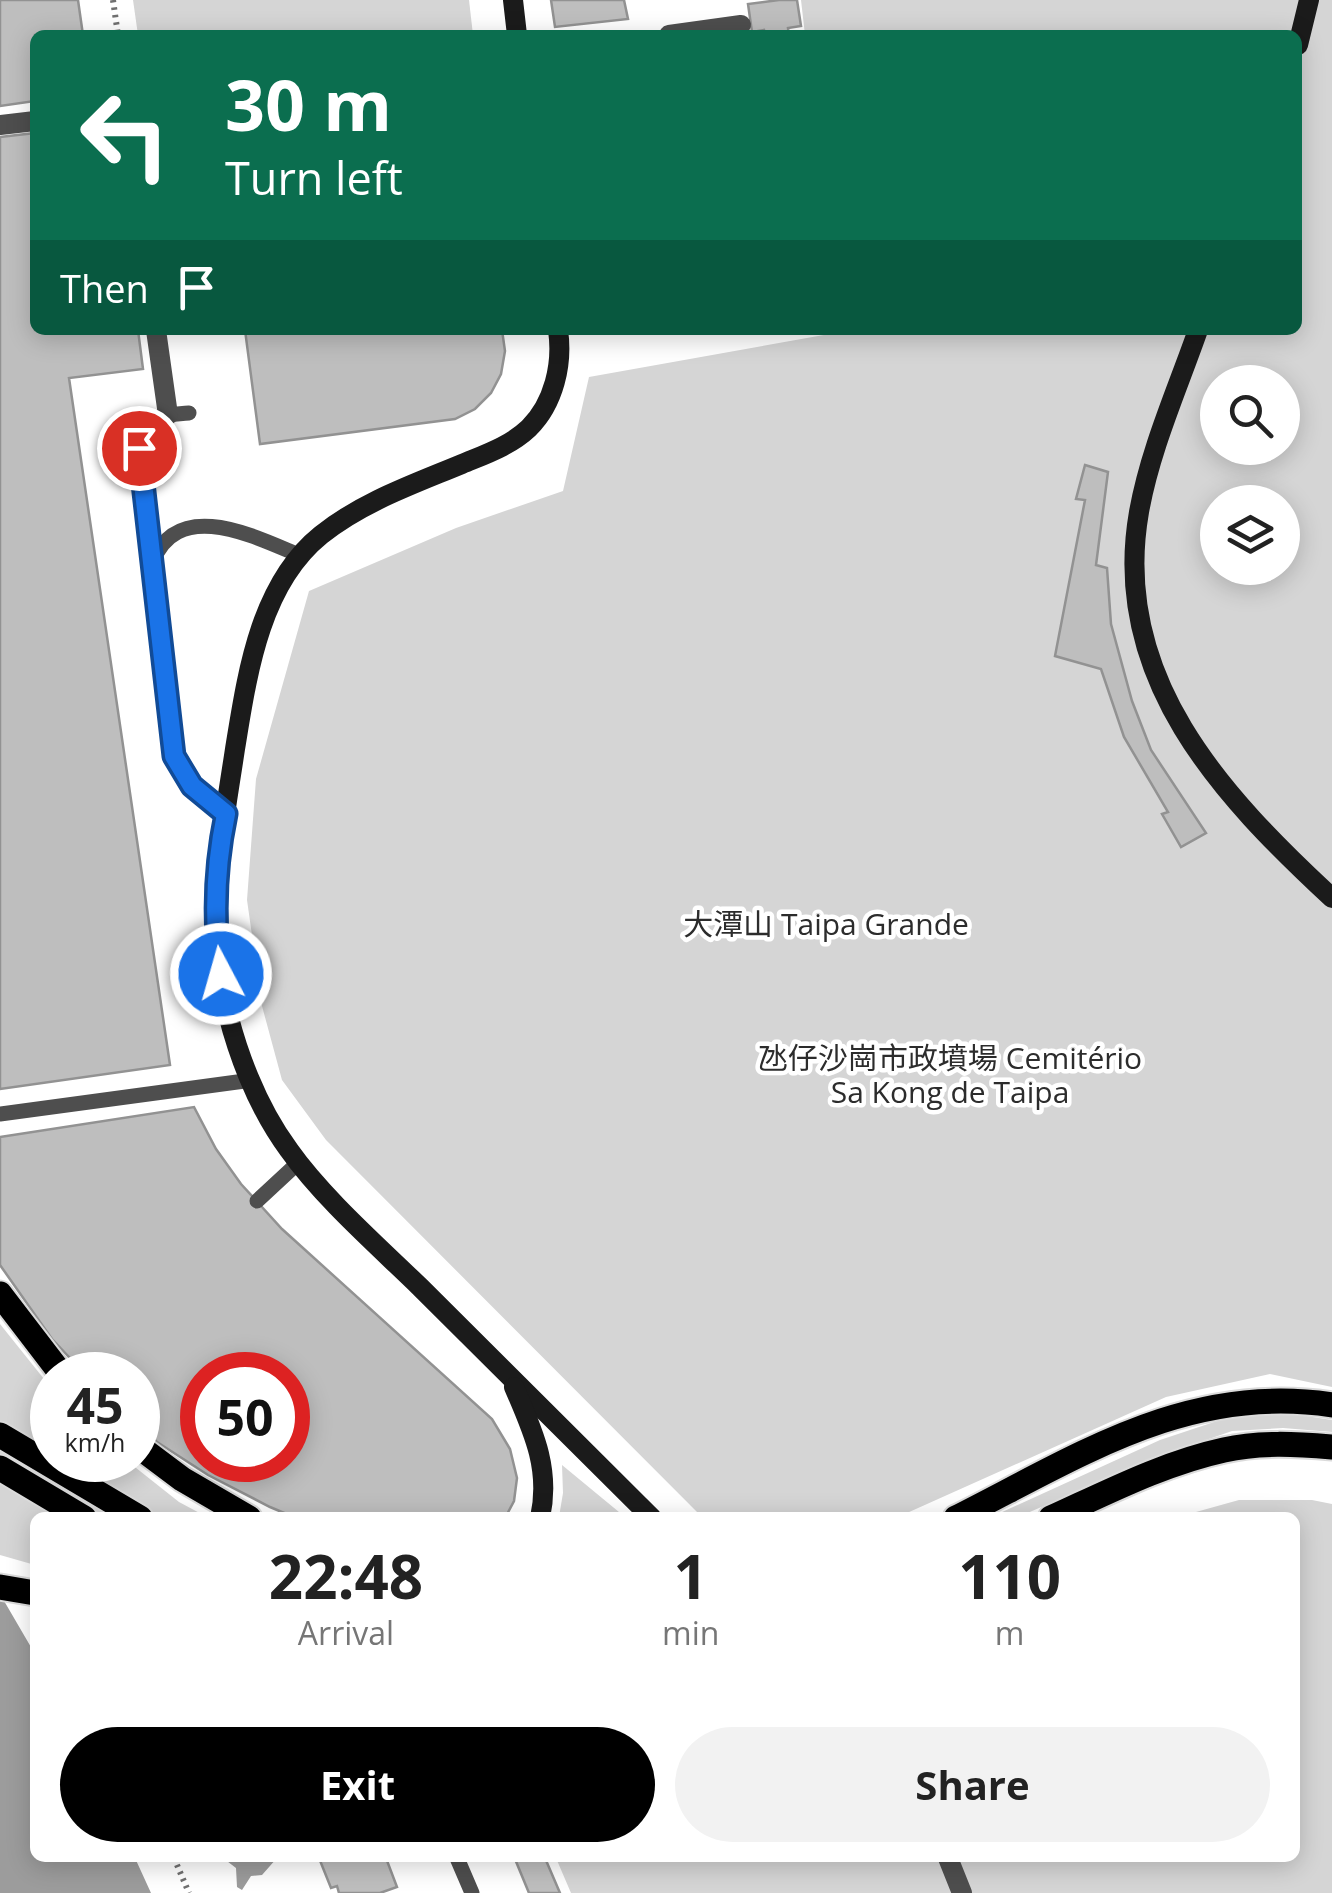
<!DOCTYPE html>
<html lang="en">
<head>
<meta charset="utf-8">
<style>
	:root { --surface:#fff; --page:#f2f2f2; --text:#222; --muted:#767676; --accent:#000 }
	body { margin:0; font-family:"Open Sans","Noto Sans SC",sans-serif; background:var(--page); color:var(--text); height:100vh; display:flex; flex-direction:column; font-size:38px; white-space:nowrap }
	* { box-sizing:border-box; margin:0 }
	p { font-size:32px; color:var(--muted) }
	.icon { flex:none; width:55px; height:55px; fill:none; stroke:currentColor; stroke-width:2; stroke-linecap:round; stroke-linejoin:round }
	.map { position:relative; flex:1; overflow:hidden }
	.details { position:absolute; left:30px; top:1512px; width:1270px; height:350px; display:flex; flex-direction:column; background:var(--surface); border-radius:15px; box-shadow:0 5px 25px #0003 }
	.details>* { flex:none }
	.top-card { position:absolute; left:30px; top:30px; width:1272px; height:305px; border-radius:15px; box-shadow:0 5px 25px #0003; background:#0b6e4f; color:#fff; overflow:hidden }
	.tools { position:absolute; left:1200px; top:365px; display:grid; gap:20px }
	.tools a { display:grid; place-items:center; width:100px; height:100px; border-radius:50%; background:var(--surface); box-shadow:0 5px 25px #0003; font-size:50px }
	.speed { position:absolute; left:30px; top:1352px; display:flex; gap:20px; font-size:50px; font-weight:700; text-align:center }
	.speed>* { display:grid; place-content:center; width:130px; height:130px; border-radius:50%; background:var(--surface); box-shadow:0 5px 25px #0003; line-height:1 }
	.speed small { font-size:25px; font-weight:400 }
	.speed .limit { border:15px solid #d22; background:#fff; color:#111 }
	.pin { position:absolute; display:grid; place-items:center; width:85px; height:85px; color:#fff; margin:-42px; border:5px solid #fff; border-radius:50%; box-shadow:0 2px 10px #0007 }
	.me { position:absolute; width:110px; margin:-55px; rotate:354deg; stroke-linejoin:round; filter:drop-shadow(0 0 8px #0008) }
	.turn { display:flex; align-items:center; gap:35px; height:210px; padding:0 30px; font-size:45px }
	.turn .icon { width:130px; height:130px; stroke-width:2.5 }
	.turn b { display:block; font-size:70px; line-height:85px }
	.then { display:flex; align-items:center; height:95px; padding:0 30px; background:#0003; gap:20px; font-size:38px }
	.eta { display:flex; justify-content:space-evenly; align-items:center; height:170px; text-align:center }
	.eta b { font-size:60px; font-weight:700; line-height:70px }
	.button { display:flex; gap:20px; margin-top:auto; padding:20px 30px }
	.button a { flex:1; height:115px; border-radius:60px; background:var(--accent); color:#fff; font-size:40px; font-weight:700; line-height:115px; text-align:center }
	.button a+a { background:var(--page); color:var(--text) }
	.map>svg:first-child { display:block }
	.green { fill:#d5d5d5; fill-rule:evenodd }
	.water { fill:#9c9c9c }
	.building { fill:#bebebe; stroke:#929292; stroke-width:2.5; fill-rule:evenodd }
	.lines { fill:none; stroke-linecap:round; stroke-linejoin:round }
	.primary-casing { stroke:#dbdbdb; stroke-width:29 }
	.path { stroke:#707070; stroke-width:6; stroke-dasharray:2.5 5; stroke-linecap:butt }
	.lane { stroke:#4e4e4e; stroke-width:15 }
	.street { stroke:#4e4e4e; stroke-width:20 }
	.secondary { stroke:#1b1b1b; stroke-width:20 }
	.primary { stroke:#000; stroke-width:25 }
	.route-casing { stroke:#114b97; stroke-width:25 }
	.route { stroke:#1a73e8; stroke-width:18 }
	.labels { text-anchor:middle; dominant-baseline:central; stroke-width:9; stroke-linejoin:round; paint-order:stroke }
	.park-label { font-size:30px; fill:#2c2c2c; stroke:#fff }
</style>
</head>
<body>
<div class="map">
<svg width="1332" height="1893" viewBox="0 0 1332 1893">
	<rect width="100%" height="100%" fill="#fff"/>
	<g class="green">
		<path d="M133,0H469L473,35H138Z"/>
		<path d="M801,0H1332V1387L1270,1374L1166,1397L898,1517H702L326,1140L282,1080L262,1006L247,900L256,779L309,591L456,528L563,491L589,377L835,333V330H1298V35H805ZM1218,382H1282V448H1218ZM1218,502H1282V568H1218Z"/>
		<path d="M0,1324L52,1389V1460H126L179,1502L207,1517L35,1518V1565L0,1555Z"/>
		<path d="M1287,1413L1332,1420V1432L1283,1428L1232,1431L1163,1455L1018,1517L989,1518L1160,1440L1232,1416Z"/>
		<path d="M562,1465L625,1517H559L563,1493Z"/>
		<path d="M1239,1500H1312L1332,1504V1893H571L556,1858H1295V1518L1178,1517Z"/>
	</g>
	<g class="water">
		<path d="M0,1594L35,1654V1858H135L151,1893H0Z"/>
		<path d="M223,1858H277L262,1875L251,1876L242,1890L237,1887L236,1868Z"/>
	</g>
	<g class="building">
		<path d="M0,0H78L83,35H35V101L0,106Z"/>
		<path d="M551,0H624L628,19L555,27Z"/>
		<path d="M779,0H797L801,26L788,28L789,35H765L764,30L752,32L748,4Z"/>
		<path d="M35,133V330H138L143,369L69,378L170,1065L0,1089V137Z"/>
		<path d="M245,330H502L505,351L501,374L491,393L475,409L455,419L260,444Z"/>
		<path d="M1085,465L1108,472L1096,565L1107,568L1111,624L1132,701L1151,750L1206,833L1181,847L1162,814L1168,812L1124,737L1101,669L1055,656L1085,500L1076,499Z"/>
		<path d="M194,1107L216,1149L241,1184L282,1229L492,1419L510,1449L517,1478L514,1501L505,1518H296L270,1507L208,1475L157,1442L138,1425V1375H86L52,1339L0,1265V1137ZM202,1375H288V1460H202Z"/>
		<path d="M319,1858H386L397,1887L380,1893H339L337,1886L331,1888Z"/>
		<path d="M519,1858H545L560,1893H529L515,1859Z"/>
	</g>
	<g class="lines">
		<defs>
			<g id="primary">
				<path d="M0,1294L62,1375"/>
				<path d="M0,1435L140,1518"/>
				<path d="M138,1446L182,1479L249,1518"/>
				<path d="M0,1468L84,1518"/>
				<path d="M956,1518C1079,1456 1188,1383 1332,1405"/>
				<path d="M1051,1518C1106,1493 1164,1463 1224,1450C1259,1442 1296,1444 1332,1447"/>
				<path d="M0,1587L35,1593"/>
			</g>
		</defs>
		<use href="#primary" class="primary-casing"/>
		<g class="path">
			<path d="M113,0L118,35"/>
			<path d="M174,1858L189,1893"/>
		</g>
		<g class="lane">
			<path d="M152,557L139,448C147,413 157,416 189,413"/>
			<path d="M226,813L192,786L174,756L153,561C179,498 253,536 299,555"/>
			<path d="M0,1114L252,1080"/>
			<path d="M257,1201L299,1162"/>
			<path d="M457,1858L472,1893"/>
		</g>
		<g class="street">
			<path d="M669,35L741,25"/>
			<path d="M0,125L35,121"/>
			<path d="M156,330L168,415"/>
			<path d="M948,1858L962,1893"/>
		</g>
		<g class="secondary">
			<path d="M513,0L517,35"/>
			<path d="M1298,45L1309,0"/>
			<path d="M558,330C563,364 554,403 529,428C510,446 486,454 462,464C414,484 362,502 321,535C259,585 247,676 235,749C222,836 206,909 224,997C235,1049 257,1107 289,1150C323,1198 378,1246 420,1287C497,1364 574,1441 652,1518"/>
			<path d="M1198,330C1177,390 1150,450 1139,512C1110,677 1221,795 1332,898"/>
			<path d="M514,1387C533,1431 551,1469 540,1518"/>
		</g>
		<use href="#primary" class="primary"/>
	</g>
	<g class="lines">
		<defs>
			<path id="route" d="M139,448L174,756L192,786L226,814C215,867 213,920 221,974"/>
		</defs>
		<use href="#route" class="route-casing"/>
		<use href="#route" class="route"/>
	</g>
	<g class="labels">
		<g class="park-label">
			<text x="826" y="923">大潭山 Taipa Grande</text>
			<text x="950" y="1057">氹仔沙崗市政墳場 Cemitério<tspan x="950" dy="34">Sa Kong de Taipa</tspan></text>
		</g>
	</g>
</svg>
<div class="tools">
<a><svg class="icon" aria-label="search" viewBox="0 0 24 24"><circle cx="10" cy="10" r="6"/><path d="M15 15l6 6"/></svg></a>
<a><svg class="icon" aria-label="layers" viewBox="0 0 24 24"><path d="M12 4l9 5-9 5-9-5zM3 14l9 5 9-5"/></svg></a>
</div>
<div class="speed"><div>45<small>km/h</small></div><div class="limit">50</div></div>
<div class="pin" style="left:139px;top:448px;background:#d93025"><svg class="icon" aria-label="arrive" viewBox="0 0 24 24"><path d="M6 21V4h12l-3 4 3 4H6"/></svg></div>
<svg class="me" style="left:221px;top:974px" viewBox="-20 -20 40 40"><circle r="17" fill="#1a73e8" stroke="#fff" stroke-width="3"/><path d="M0-11L8 9 0 5-8 9z" fill="#fff"/></svg>
<div class="top-card">
<div class="turn"><svg class="icon" aria-label="left" viewBox="0 0 24 24"><path d="M17 20v-9H6M10 6l-5 5 5 5"/></svg><div><b>30 m</b>Turn left</div></div>
<div class="then">Then<svg class="icon" aria-label="arrive" viewBox="0 0 24 24"><path d="M6 21V4h12l-3 4 3 4H6"/></svg></div>
</div>
<section class="details">
<div class="eta">
<div><b>22:48</b><p>Arrival</p></div>
<div><b>1</b><p>min</p></div>
<div><b>110</b><p>m</p></div>
</div>
<div class="button"><a>Exit</a><a>Share</a></div>
</section>
</div>
</body>
</html>
